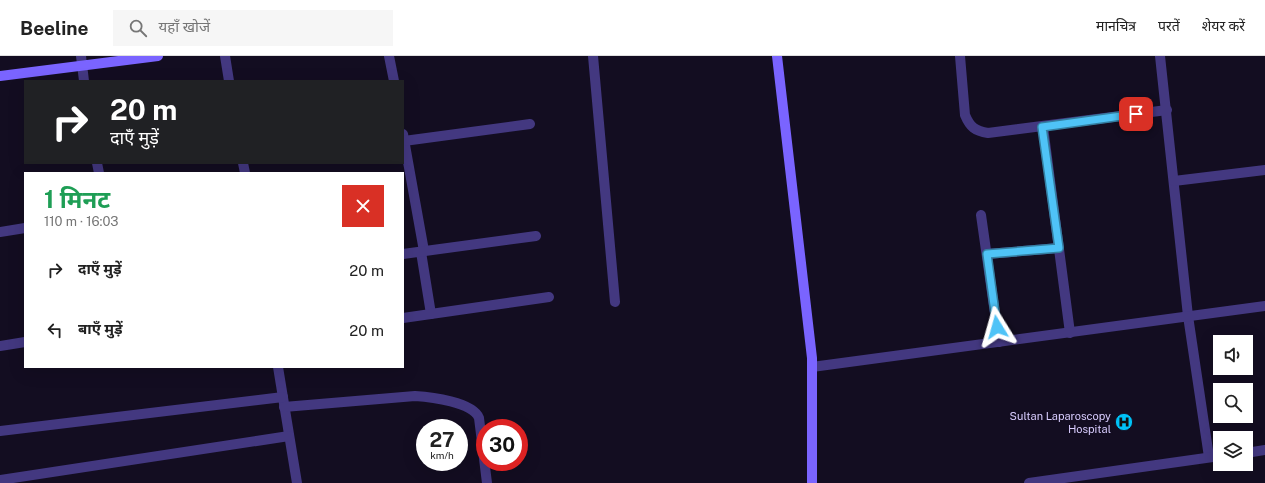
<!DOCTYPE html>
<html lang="hi">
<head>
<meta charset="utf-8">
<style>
	:root { --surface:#fff; --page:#f6f6f6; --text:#222; --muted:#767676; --line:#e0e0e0 }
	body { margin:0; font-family:"Public Sans","Noto Sans Devanagari",sans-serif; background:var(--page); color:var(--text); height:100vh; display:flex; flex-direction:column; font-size:15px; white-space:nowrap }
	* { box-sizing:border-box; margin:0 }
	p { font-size:13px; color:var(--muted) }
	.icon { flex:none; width:22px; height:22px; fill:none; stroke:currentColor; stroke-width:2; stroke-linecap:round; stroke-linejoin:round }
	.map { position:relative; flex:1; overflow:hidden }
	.drawer { position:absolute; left:24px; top:116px; width:380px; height:196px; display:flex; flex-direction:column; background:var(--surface); border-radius:0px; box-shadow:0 4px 16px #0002 }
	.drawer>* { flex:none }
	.top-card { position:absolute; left:24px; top:24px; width:380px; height:84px; border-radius:0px; box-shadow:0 4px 16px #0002; background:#202124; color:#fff; overflow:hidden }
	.tools { position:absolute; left:1213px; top:279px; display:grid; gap:8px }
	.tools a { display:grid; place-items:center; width:40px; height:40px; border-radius:0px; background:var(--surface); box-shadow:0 4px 16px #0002; font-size:20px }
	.speed { position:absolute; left:416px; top:363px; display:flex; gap:8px; font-size:20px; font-weight:700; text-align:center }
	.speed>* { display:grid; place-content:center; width:52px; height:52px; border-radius:50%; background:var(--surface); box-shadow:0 4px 16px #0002; line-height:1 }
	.speed small { font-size:10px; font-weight:400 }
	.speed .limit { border:6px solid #d22; background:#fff; color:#111 }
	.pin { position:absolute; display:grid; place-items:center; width:34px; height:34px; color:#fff; margin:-17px; border-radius:8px; box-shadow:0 2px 6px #0006 }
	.me { position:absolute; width:44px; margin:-22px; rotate:352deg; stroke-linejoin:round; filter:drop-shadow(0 0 3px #0008) }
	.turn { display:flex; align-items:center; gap:14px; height:84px; padding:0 20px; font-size:18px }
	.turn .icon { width:52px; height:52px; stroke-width:2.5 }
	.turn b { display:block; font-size:28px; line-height:34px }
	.round { display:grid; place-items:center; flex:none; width:42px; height:42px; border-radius:0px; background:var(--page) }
	.headline { display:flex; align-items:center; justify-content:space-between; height:68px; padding:0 20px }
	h1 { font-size:24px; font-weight:700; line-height:30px; color:#1e9e55 }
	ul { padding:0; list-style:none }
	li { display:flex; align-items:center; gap:12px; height:60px; padding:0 20px }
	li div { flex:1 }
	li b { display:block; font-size:15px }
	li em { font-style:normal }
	header { display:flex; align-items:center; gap:24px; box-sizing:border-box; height:56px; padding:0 20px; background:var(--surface); border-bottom:1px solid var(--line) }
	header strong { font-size:19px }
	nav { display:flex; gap:22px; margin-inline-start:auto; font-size:14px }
	.search { width:280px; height:36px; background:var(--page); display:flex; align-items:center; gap:10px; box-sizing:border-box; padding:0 14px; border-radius:0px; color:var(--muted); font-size:15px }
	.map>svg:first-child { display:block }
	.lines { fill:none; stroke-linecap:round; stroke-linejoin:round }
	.lane { stroke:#433880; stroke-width:10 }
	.street { stroke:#433880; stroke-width:10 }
	.secondary { stroke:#7a64ff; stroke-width:10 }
	.route-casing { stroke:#337fa1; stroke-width:10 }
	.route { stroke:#4fc3f7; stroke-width:7 }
	.labels { text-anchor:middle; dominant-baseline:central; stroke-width:4; stroke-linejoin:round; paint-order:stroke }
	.poi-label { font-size:11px; fill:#d9cdff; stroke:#130d21; text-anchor:end }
</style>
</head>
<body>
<header>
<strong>Beeline</strong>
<div class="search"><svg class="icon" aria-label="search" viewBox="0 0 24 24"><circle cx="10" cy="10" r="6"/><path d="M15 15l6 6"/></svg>यहाँ खोजें</div>
<nav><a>मानचित्र</a><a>परतें</a><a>शेयर करें</a></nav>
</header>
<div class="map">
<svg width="1265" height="427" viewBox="0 0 1265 427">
	<rect width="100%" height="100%" fill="#130d21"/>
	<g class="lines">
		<path class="lane" d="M593,0L615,246"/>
		<g class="street">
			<path d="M81,0L84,25"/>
			<path d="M225,0L229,25"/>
			<path d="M389,0L394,25"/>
			<path d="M960,0L965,59C970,71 975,75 988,77L1167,54"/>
			<path d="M1160,0L1188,260L1209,401"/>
			<path d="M1043,71L1070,277"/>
			<path d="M403,78L424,195"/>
			<path d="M404,85L530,68"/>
			<path d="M97,107L99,117"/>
			<path d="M243,107L245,117"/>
			<path d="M1174,125L1265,114"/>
			<path d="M981,159L999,286"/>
			<path d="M0,176L25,172"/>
			<path d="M421,196L431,258"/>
			<path d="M403,198L536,180"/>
			<path d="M987,198L1059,192"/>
			<path d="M403,262L549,241"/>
			<path d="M0,290L25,286"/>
			<path d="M278,311L297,427"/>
			<path d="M812,311L1265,250"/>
			<path d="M284,351L415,340C431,341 473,346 479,362L487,427"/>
			<path d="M0,375L283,341"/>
			<path d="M1246,397L1265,394"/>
			<path d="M0,424L289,380"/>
			<path d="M1029,427L1220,400"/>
		</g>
		<g class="secondary">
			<path d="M777,0L812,302V427"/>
			<path d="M0,20L158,0"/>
		</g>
	</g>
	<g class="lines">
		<defs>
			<path id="route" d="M997,271L987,198L1059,192L1042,71L1136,58"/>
		</defs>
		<use href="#route" class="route-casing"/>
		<use href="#route" class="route"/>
	</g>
	<defs>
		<symbol id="hospital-disc" viewBox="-11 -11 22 22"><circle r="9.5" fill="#00c2f8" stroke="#130d21"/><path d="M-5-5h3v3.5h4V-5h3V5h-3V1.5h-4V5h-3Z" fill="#111"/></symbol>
	</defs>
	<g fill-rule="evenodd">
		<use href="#hospital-disc" x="1114" y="356" width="20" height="20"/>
	</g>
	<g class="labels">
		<g class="poi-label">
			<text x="1111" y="360">Sultan Laparoscopy<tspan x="1111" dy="13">Hospital</tspan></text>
		</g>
	</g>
</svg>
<div class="tools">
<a><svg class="icon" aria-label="sound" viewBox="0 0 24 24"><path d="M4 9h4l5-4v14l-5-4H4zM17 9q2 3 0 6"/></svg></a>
<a><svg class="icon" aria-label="search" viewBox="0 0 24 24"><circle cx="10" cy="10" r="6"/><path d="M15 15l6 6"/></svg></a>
<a><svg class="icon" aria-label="layers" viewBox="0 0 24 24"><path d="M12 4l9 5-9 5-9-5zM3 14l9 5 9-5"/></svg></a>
</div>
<div class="speed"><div>27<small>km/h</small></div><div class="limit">30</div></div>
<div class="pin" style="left:1136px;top:58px;background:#d93025"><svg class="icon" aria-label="arrive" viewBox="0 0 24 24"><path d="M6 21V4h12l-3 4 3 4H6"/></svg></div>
<svg class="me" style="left:997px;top:271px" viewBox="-20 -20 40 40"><path d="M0-17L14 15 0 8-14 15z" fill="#4fc3f7" stroke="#fff" stroke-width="4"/></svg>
<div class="top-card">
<div class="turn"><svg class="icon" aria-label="right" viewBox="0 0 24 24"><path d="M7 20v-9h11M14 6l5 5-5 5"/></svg><div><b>20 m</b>दाएँ मुड़ें</div></div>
</div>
<section class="drawer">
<div class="headline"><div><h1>1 मिनट</h1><p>110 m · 16:03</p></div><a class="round" style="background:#d93025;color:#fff"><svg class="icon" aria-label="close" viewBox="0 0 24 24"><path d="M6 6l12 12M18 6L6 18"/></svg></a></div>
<ul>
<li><svg class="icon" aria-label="right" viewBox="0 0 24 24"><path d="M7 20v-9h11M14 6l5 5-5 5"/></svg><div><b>दाएँ मुड़ें</b></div><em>20 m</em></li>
<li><svg class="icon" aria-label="left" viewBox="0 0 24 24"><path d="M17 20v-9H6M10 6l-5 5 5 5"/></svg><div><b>बाएँ मुड़ें</b></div><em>20 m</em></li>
</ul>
</section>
</div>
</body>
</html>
